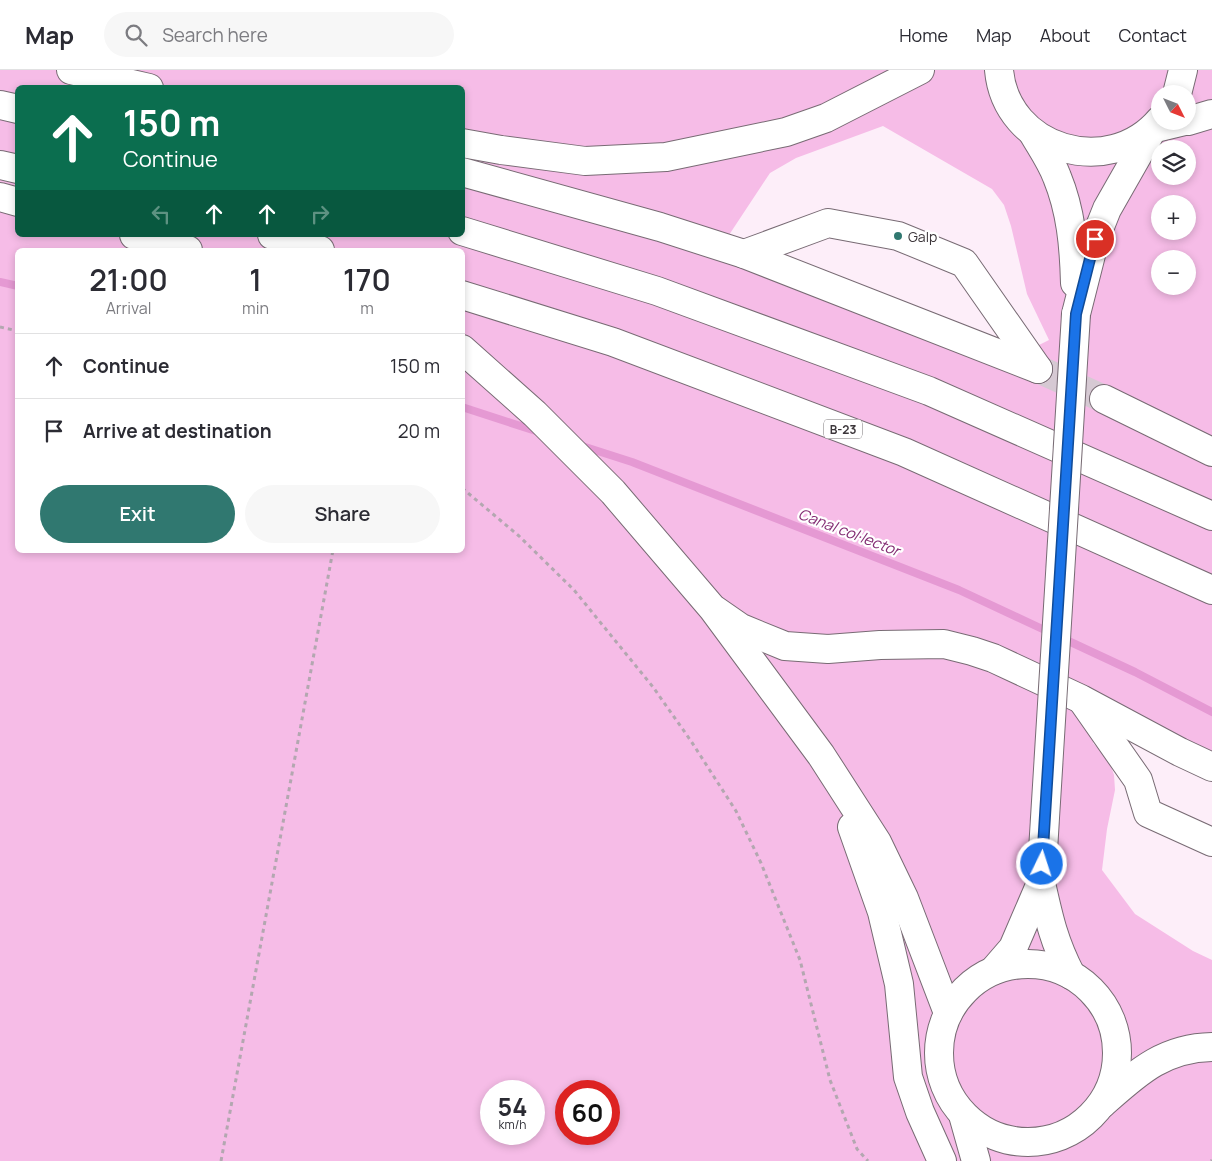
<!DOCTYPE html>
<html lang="en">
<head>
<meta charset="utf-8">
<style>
	:root { --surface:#fff; --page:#f7f7f7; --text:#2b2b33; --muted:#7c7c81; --line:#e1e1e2; --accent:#307870 }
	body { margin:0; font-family:Manrope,sans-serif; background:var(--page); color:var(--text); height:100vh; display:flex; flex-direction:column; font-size:19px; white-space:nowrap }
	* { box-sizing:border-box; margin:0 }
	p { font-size:16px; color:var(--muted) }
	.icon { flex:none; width:28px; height:28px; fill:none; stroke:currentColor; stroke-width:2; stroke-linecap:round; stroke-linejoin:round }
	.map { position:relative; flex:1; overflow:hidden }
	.details { position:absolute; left:15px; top:178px; width:450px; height:305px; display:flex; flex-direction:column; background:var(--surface); border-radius:8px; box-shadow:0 2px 8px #0003 }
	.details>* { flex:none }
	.hud { position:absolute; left:15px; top:15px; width:450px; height:152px; border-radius:8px; box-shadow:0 2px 8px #0003; background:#0b6e4f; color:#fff; overflow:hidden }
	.needle { width:32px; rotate:132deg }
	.tools { position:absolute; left:1151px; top:15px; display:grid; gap:10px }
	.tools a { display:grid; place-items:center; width:45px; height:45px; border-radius:50%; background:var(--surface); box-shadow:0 2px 8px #0003; font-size:25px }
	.speed { position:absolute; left:480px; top:1010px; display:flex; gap:10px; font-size:25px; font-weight:700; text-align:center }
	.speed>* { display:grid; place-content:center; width:65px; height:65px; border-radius:50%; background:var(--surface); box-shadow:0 2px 8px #0003; line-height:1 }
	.speed small { font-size:12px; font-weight:400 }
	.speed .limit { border:8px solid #d22; background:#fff; color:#111 }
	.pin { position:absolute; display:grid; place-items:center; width:42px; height:42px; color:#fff; margin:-21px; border:2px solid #fff; border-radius:50%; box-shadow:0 1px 5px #0007 }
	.me { position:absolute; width:55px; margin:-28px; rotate:4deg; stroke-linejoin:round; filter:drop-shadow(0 0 4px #0008) }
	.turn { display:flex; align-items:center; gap:18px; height:105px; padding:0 25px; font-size:22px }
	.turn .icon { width:65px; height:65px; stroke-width:2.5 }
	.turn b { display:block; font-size:35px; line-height:42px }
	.lanes { display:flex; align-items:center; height:48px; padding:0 25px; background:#0003; justify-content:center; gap:25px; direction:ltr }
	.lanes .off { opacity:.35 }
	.eta { display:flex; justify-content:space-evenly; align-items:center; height:85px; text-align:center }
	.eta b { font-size:30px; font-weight:600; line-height:35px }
	.cta { display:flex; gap:10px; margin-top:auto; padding:10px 25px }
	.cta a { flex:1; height:58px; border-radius:30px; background:var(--accent); color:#fff; font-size:20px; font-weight:600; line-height:58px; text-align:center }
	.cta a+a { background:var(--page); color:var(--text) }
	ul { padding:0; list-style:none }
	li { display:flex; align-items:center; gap:15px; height:65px; padding:0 25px; border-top:1px solid var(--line) }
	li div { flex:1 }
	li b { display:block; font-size:19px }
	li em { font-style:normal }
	header { display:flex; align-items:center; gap:30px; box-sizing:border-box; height:70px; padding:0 25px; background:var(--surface); border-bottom:1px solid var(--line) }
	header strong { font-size:24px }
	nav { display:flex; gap:28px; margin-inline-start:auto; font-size:18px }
	.search { width:350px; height:45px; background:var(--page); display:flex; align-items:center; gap:12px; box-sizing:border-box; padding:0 18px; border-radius:28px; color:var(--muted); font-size:19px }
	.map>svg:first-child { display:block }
	.green { fill:#f6bce7; fill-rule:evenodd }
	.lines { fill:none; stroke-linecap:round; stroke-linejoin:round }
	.stream { stroke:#e599d3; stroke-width:8 }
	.highway-tunnel { stroke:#d6c9d3; stroke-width:28; stroke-dasharray:28 14; stroke-linecap:butt }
	.minor-casing { stroke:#786b74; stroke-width:30 }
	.major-casing { stroke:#786b74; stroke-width:30 }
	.highway-casing { stroke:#786b74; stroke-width:30 }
	.path { stroke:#b3a7b0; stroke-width:3; stroke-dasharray:4 4; stroke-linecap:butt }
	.minor { stroke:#fff; stroke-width:28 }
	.major { stroke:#fff; stroke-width:28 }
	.highway { stroke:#fff; stroke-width:28 }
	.major-bridge-casing { stroke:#786b74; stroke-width:30; stroke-linecap:butt }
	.major-bridge { stroke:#fff; stroke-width:28 }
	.route-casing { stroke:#114b97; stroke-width:12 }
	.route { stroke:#1a73e8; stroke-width:9 }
	.poi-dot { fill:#307870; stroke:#fff; stroke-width:2 }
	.labels { text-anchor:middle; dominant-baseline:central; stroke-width:4.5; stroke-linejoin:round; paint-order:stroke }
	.shield { fill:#fff; stroke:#767275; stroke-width:1 }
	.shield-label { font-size:12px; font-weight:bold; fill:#3c363a }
	.poi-label { font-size:14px; fill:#3c363a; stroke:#fff; text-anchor:start }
	.water-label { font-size:15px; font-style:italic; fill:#832c73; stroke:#fff }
</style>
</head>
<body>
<header>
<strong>Map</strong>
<div class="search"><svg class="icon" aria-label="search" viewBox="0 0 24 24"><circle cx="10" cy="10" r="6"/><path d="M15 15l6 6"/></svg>Search here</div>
<nav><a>Home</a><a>Map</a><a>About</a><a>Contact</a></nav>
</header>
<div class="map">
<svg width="1212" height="1091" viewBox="0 0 1212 1091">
	<rect width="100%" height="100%" fill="#fdeef9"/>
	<path class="green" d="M0,0H1212V706L1109,649L1093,673L1109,690L1114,705L1115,720L1107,759L1102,800L1135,844L1193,881L1212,890V1091H0ZM18,18H462V165H18ZM1160,24H1188V51H1160ZM883,56L992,119L1004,135L1011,156L1027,224L1049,270L1021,284L729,165L770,103L796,88ZM1160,79H1188V106H1160ZM1160,134H1188V161H1160ZM18,180H462V480H18ZM1160,189H1188V216H1160ZM491,1021H534V1064H491ZM566,1021H609V1064H566Z"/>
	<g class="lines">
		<g class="stream">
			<path d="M0,212L18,216"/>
			<path d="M462,337L539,362"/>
			<path d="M579,375L632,392L959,520L1051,563"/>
			<path d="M1062,568L1135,602L1212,642"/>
		</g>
		<path class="highway-tunnel" d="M1038,299L1104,329"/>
		<defs>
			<g id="minor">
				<path d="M744,184L828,153L898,166L964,193L1038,299"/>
				<path d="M715,540L741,558L785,576L828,579L880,575L944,574L972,581L993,588L1081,629L1180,682L1212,697"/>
				<path d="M1082,630L1138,710L1148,743L1212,772"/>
			</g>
			<g id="major">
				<path d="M999,0C1006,80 1109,110 1160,50"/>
				<path d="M1177,24L1183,0"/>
				<path d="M1033,63C1041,77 1051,91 1057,107C1071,141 1074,176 1075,213"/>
				<path d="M1076,244L1095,169L1107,139L1152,60"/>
				<path d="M1041,813C1049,849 1054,872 1071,905"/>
				<circle cx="1028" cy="983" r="89"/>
				<path d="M994,900L1013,878L1041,813"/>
				<path d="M963,1045L976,1091"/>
			</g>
			<g id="highway">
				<path d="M71,0L149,18"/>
				<path d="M0,35L18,39"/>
				<path d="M1188,51L1212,44"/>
				<path d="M1152,59L1185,51"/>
				<path d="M462,73L501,80L585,91L666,87L786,62L826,48L920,0"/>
				<path d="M0,95L18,99"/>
				<path d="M462,102L660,157L744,184L1038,299"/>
				<path d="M0,127L18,132"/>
				<path d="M462,161L657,221L929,321L1212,446"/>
				<path d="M134,165L188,180"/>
				<path d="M272,165L320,180"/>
				<path d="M462,225L613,272L904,382L1212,520"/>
				<path d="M462,279L535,344L613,422L713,539L821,685L877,772L904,828L948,943"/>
				<path d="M1104,329L1212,382"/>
				<path d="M852,757L882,842L899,914L908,1007L920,1042L942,1091"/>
				<path d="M1102,1034C1136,1004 1162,978 1212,977"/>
			</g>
		</defs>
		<use href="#minor" class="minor-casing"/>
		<use href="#major" class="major-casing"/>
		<use href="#highway" class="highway-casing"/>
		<g class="path">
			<path d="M0,257L18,261"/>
			<path d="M462,418L519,466L574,520L653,617L691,671L736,741L761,793L800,890L830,1010L857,1079L868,1091"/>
			<path d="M221,1091L333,480"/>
			<path d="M1211,1091L1212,1090"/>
		</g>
		<use href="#minor" class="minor"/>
		<use href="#major" class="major"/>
		<use href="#highway" class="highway"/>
		<defs>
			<path id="major-bridge" d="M1041,813L1076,244"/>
		</defs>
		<use href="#major-bridge" class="major-bridge-casing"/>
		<use href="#major-bridge" class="major-bridge"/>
	</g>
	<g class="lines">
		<defs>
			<path id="route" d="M1042,794L1076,244L1095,169"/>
		</defs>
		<use href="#route" class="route-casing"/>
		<use href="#route" class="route"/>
	</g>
	<circle class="poi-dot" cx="898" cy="166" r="5"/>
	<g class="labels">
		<rect class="shield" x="824" y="349.5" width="38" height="19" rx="4"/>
		<g class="shield-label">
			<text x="843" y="359">B-23</text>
		</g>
		<g class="poi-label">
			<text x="908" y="166">Galp</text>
		</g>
		<g class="water-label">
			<text transform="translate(849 462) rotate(21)">Canal col·lector</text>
		</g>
	</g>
</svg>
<div class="tools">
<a><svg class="needle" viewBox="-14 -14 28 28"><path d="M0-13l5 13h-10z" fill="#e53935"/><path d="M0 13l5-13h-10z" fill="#7c7c81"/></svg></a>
<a><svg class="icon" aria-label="layers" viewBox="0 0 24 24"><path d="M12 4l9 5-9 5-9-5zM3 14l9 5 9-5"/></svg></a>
<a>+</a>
<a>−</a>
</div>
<div class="speed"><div>54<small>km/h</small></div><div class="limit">60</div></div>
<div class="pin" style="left:1095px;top:169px;background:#d93025"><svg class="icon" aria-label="arrive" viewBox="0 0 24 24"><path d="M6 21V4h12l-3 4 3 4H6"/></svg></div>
<svg class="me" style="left:1042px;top:794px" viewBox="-20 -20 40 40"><circle r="17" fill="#1a73e8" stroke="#fff" stroke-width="3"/><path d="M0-11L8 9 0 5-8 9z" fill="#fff"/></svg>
<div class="hud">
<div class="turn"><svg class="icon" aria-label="ahead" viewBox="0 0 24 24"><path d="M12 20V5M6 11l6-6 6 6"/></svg><div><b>150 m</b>Continue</div></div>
<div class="lanes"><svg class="icon off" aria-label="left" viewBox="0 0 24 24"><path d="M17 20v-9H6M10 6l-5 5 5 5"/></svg><svg class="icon" aria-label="ahead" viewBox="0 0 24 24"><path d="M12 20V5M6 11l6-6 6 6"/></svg><svg class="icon" aria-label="ahead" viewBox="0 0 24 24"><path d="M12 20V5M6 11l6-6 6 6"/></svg><svg class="icon off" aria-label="right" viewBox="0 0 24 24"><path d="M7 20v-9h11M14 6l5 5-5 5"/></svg></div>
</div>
<section class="details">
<div class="eta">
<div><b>21:00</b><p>Arrival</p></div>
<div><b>1</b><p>min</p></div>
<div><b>170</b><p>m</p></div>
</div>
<ul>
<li><svg class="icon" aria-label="ahead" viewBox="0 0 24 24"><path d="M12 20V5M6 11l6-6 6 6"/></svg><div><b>Continue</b></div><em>150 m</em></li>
<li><svg class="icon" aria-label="arrive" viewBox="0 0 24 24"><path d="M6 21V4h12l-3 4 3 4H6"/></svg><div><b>Arrive at destination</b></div><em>20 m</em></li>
</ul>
<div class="cta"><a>Exit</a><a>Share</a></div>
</section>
</div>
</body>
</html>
